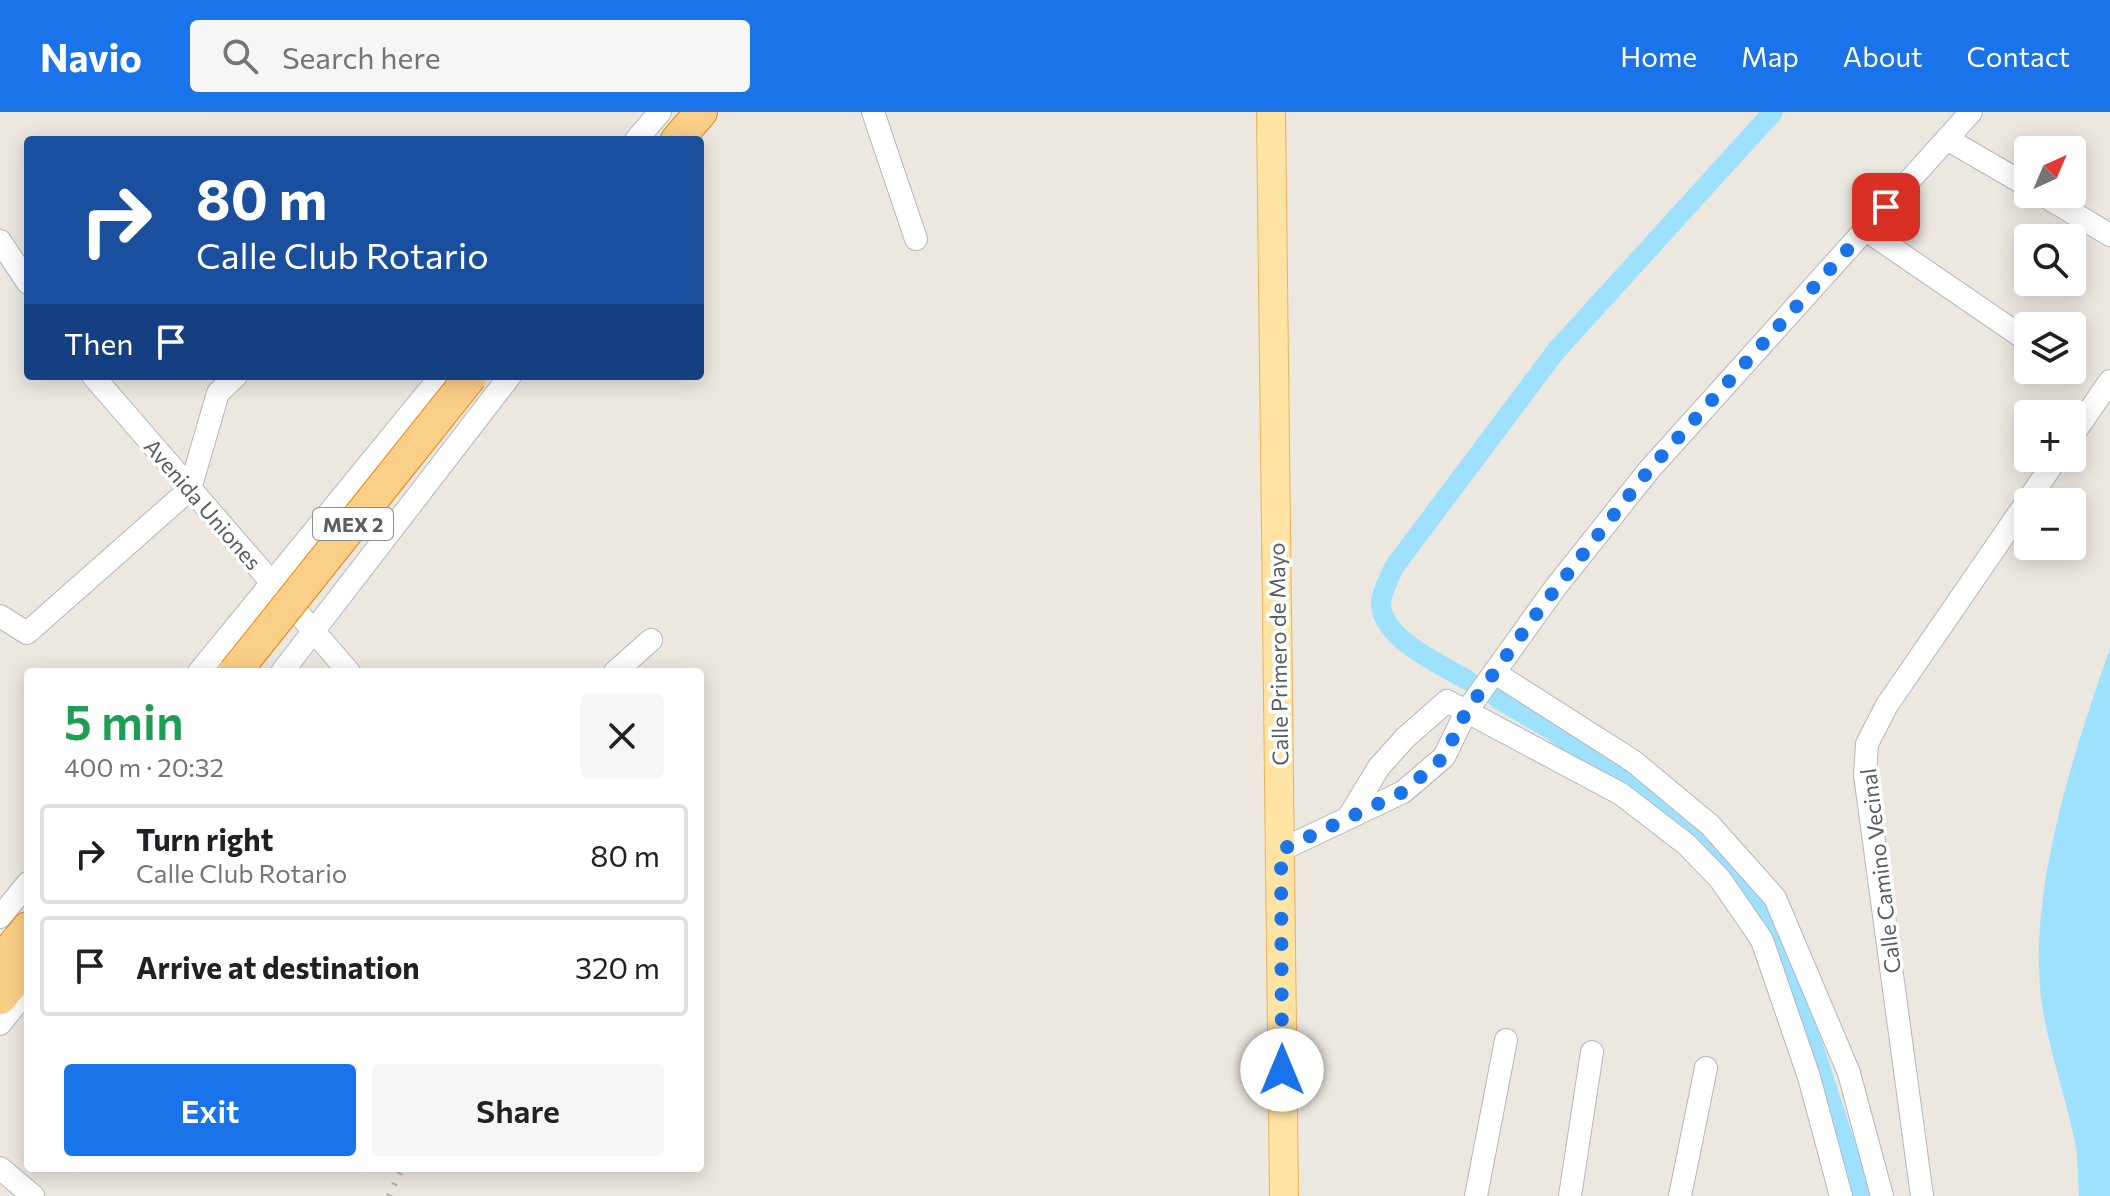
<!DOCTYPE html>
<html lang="en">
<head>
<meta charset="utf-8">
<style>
	:root { --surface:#fff; --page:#f6f6f6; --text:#202124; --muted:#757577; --line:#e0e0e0; --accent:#1a73e8 }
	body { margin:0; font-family:Commissioner,sans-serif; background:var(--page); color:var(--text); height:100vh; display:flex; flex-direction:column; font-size:30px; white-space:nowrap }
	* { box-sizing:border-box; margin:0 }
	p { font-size:26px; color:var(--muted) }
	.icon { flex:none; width:44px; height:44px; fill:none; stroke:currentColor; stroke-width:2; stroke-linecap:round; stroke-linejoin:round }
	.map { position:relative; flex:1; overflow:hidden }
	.panel { position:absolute; left:24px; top:556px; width:680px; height:504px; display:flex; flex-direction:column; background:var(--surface); border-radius:8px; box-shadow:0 4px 20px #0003 }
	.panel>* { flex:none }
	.guide { position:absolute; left:24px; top:24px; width:680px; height:244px; border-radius:8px; box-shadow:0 4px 20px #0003; background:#1a4fa0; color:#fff; overflow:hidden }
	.needle { width:52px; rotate:44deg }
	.fabs { position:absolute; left:2014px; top:24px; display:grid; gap:16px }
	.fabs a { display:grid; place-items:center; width:72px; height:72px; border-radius:8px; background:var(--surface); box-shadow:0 4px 20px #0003; font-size:40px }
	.pin { position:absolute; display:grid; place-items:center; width:68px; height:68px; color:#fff; margin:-34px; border-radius:16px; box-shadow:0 4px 12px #0006 }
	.me { position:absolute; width:88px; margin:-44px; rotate:0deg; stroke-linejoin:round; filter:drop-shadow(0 0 6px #0008) }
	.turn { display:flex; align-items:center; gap:28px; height:168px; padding:0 40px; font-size:36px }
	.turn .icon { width:104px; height:104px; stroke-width:2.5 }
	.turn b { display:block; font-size:56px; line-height:68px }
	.then { display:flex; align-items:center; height:76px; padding:0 40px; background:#0003; gap:16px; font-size:30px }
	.round { display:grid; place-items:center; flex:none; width:84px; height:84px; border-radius:8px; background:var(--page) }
	.overview { display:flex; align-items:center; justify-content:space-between; height:136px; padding:0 40px }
	h1 { font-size:48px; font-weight:600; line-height:60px; color:#1e9e55 }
	.button { display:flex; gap:16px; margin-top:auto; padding:16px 40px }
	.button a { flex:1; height:92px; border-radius:8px; background:var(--accent); color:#fff; font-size:32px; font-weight:600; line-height:92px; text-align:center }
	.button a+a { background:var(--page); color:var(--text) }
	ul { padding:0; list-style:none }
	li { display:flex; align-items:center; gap:24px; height:100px; margin:0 16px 12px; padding:0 24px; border:4px solid var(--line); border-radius:8px }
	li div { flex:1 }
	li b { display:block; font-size:30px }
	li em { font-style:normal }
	header { display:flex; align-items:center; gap:48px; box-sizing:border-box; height:112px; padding:0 40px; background:var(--accent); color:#fff }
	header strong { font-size:38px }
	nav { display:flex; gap:44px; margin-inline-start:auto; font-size:28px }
	.search { width:560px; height:72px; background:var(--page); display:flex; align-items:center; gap:20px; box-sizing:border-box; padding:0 28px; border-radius:8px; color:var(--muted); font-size:30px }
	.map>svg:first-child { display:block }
	.water { fill:#9ee1fe }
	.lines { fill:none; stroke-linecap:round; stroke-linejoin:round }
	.canal { stroke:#9ee1fe; stroke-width:20 }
	.minor-casing { stroke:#b3b7bb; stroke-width:24 }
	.major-casing { stroke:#efb056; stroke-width:30 }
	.highway-casing { stroke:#e98203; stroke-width:34 }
	.minor { stroke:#fff; stroke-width:22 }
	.major { stroke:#fee3a3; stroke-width:28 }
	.highway { stroke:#fbcf87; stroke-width:32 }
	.rail { stroke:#b1b2b2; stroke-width:6; stroke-dasharray:2 10; stroke-linecap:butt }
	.highway-bridge-casing { stroke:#e98203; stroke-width:34; stroke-linecap:butt }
	.highway-bridge { stroke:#fbcf87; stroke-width:32 }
	.route { stroke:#1a73e8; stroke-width:14; stroke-dasharray:0 25.2 }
	.labels { text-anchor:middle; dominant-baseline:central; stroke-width:7; stroke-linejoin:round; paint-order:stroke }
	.shield { fill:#fff; stroke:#8b8e90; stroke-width:2 }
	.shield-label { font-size:20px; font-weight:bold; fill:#595e61 }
	.street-label { font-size:22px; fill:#595e61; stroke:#fff }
</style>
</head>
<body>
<header>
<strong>Navio</strong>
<div class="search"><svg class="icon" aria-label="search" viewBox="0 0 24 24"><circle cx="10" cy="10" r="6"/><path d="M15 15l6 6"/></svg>Search here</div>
<nav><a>Home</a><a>Map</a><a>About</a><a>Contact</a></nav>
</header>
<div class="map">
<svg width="2110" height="1084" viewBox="0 0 2110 1084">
	<rect width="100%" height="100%" fill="#ece8e0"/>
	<path class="water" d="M2110,536V1084H2079C2078,1068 2078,1051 2076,1035C2067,989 2051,945 2043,899C2024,788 2074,640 2110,536Z"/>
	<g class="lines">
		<g class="canal">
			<path d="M1469,569C1442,553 1381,527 1381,491C1381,481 1390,465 1394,455L1556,239L1773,0"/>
			<path d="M1497,586L1553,619L1669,699L1739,765L1774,814L1862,1084"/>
		</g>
		<defs>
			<g id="minor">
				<path d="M873,0L916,127"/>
				<path d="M1947,27L2028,74"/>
				<path d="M636,28L660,0"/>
				<path d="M2041,82L2110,123"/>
				<path d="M1866,118L2028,229"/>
				<path d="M0,129L28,171"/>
				<path d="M93,264L349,560"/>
				<path d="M2072,324L2110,269"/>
				<path d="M0,504L27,521L190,377L218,281L236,264"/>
				<path d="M199,560L441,264"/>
				<path d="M282,560L510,264"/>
				<path d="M615,560L651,528"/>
				<path d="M1495,561L1633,649L1710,713L1775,786L1849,961L1882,1084"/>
				<path d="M1348,706L1379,655L1405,626L1447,589L1621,682L1686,732L1720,767L1762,828L1809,965L1841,1084"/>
				<path d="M1281,738L1403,680L1444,645L1466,600L1555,476L1649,358L1971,0"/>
				<path d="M0,805L28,771"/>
				<path d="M0,912L28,877"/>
				<path d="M0,1056L33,1084"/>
				<path d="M1476,1084L1506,928"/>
				<path d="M1570,1084L1592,940"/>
				<path d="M1680,1084L1706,956"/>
				<path d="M1922,1084L1865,663L1867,632L1887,593L2057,346"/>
			</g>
			<path id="major" d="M1271,0L1284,1084"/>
			<g id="highway">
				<path d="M677,28L701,0"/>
				<path d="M0,850L28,816"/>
				<path d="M0,886L28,852"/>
			</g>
		</defs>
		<use href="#minor" class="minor-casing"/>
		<use href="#major" class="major-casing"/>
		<use href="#highway" class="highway-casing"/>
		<use href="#minor" class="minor"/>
		<use href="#major" class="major"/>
		<use href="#highway" class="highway"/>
		<path class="rail" d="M389,1084L402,1056"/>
		<defs>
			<path id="highway-bridge" d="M235,560L471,264"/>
		</defs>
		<use href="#highway-bridge" class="highway-bridge-casing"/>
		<use href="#highway-bridge" class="highway-bridge"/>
	</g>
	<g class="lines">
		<path class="route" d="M1282,958L1281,738L1403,680L1444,645L1466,600L1540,497L1649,358L1886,95"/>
	</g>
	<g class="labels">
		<rect class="shield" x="313" y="396" width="80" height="32" rx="6"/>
		<g class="shield-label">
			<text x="353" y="412">MEX 2</text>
		</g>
		<g class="street-label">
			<text transform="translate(203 392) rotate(49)">Avenida Uniones</text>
			<text transform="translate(1278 542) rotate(-91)">Calle Primero de Mayo</text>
			<text transform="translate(1880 759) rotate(-97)">Calle Camino Vecinal</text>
		</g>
	</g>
</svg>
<div class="fabs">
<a><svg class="needle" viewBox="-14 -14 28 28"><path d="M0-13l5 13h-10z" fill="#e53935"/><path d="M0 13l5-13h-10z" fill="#757577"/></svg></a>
<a><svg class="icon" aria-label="search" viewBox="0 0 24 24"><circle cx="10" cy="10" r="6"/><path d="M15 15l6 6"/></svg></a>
<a><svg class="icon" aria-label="layers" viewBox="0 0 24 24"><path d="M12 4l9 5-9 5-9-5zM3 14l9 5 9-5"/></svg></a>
<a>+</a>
<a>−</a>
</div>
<div class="pin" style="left:1886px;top:95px;background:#d93025"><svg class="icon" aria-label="arrive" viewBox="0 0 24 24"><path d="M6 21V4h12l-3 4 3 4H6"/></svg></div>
<svg class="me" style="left:1282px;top:958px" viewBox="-20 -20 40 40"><circle r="19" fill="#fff"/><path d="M0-13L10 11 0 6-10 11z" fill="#1a73e8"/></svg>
<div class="guide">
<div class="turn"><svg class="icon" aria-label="right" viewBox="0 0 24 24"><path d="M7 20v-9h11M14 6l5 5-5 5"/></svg><div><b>80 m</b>Calle Club Rotario</div></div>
<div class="then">Then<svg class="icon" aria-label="arrive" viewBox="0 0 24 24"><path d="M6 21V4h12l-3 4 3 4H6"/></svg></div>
</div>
<section class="panel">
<div class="overview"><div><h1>5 min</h1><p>400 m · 20:32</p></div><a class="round"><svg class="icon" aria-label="close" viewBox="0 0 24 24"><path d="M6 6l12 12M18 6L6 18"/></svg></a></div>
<ul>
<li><svg class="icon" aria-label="right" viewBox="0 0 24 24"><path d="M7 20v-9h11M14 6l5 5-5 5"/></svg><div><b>Turn right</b><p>Calle Club Rotario</p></div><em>80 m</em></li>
<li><svg class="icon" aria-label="arrive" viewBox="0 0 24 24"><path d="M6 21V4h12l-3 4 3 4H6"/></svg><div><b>Arrive at destination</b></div><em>320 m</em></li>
</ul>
<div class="button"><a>Exit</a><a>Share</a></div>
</section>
</div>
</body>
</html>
